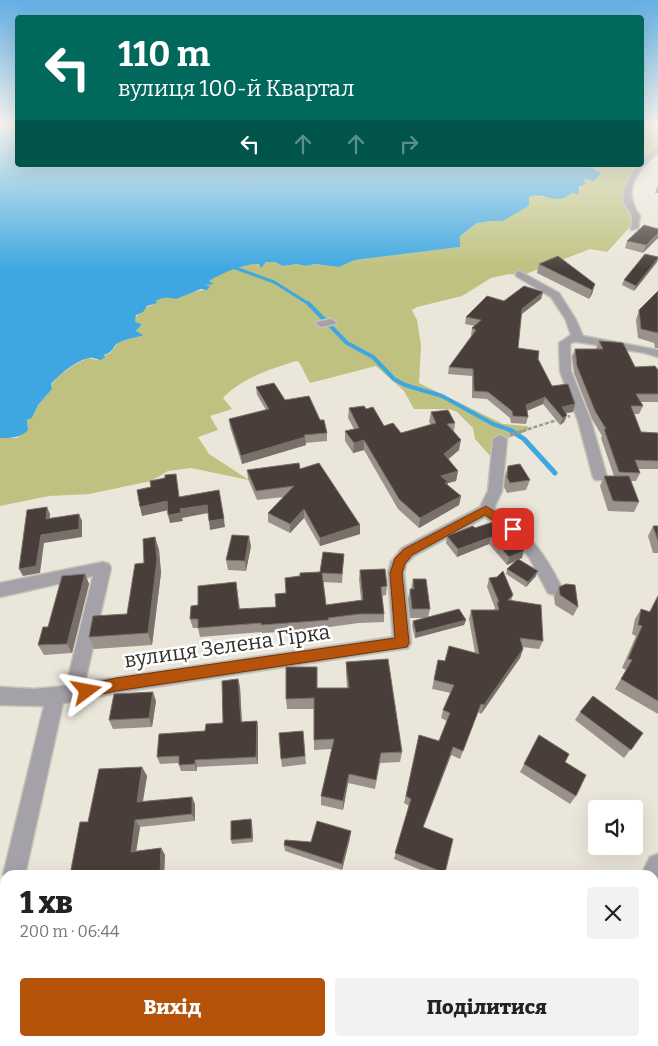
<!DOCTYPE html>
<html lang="uk">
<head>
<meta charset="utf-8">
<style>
	:root { --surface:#fff; --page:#f2f2f2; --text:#222; --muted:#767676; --accent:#b45309 }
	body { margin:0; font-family:Bitter,serif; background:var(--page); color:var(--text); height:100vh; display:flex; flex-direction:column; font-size:19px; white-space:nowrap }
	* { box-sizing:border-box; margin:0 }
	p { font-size:16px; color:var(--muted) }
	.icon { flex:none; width:28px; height:28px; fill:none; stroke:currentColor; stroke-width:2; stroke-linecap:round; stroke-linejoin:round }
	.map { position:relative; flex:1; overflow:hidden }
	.panel { position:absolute; left:0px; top:870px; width:659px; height:176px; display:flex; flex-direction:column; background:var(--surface); border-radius:15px 15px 0 0; box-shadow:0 5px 20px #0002 }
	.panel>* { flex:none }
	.top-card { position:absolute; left:15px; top:15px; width:629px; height:152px; border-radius:5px; box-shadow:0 5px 20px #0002; background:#00695c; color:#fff; overflow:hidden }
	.tools { position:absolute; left:588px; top:800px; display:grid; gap:10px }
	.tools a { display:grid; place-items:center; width:55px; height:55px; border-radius:5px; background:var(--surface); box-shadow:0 5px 20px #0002; font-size:25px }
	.pin { position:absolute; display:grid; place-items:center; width:42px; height:42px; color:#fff; margin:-21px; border-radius:10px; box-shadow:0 2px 8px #0006 }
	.me { position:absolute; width:55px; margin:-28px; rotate:77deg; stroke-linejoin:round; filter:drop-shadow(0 0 4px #0008) }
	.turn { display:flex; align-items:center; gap:18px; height:105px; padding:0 20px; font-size:22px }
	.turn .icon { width:65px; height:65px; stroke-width:2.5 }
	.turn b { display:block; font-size:35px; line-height:42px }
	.lanes { display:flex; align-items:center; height:48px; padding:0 20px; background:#0003; justify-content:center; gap:25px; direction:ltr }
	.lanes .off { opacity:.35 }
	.round { display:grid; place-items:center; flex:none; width:52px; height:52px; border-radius:5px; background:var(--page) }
	.head { display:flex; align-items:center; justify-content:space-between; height:85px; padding:0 20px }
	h1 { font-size:30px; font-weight:800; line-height:38px }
	.action { display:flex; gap:10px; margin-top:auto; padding:10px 20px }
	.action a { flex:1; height:58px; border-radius:5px; background:var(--accent); color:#fff; font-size:20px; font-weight:800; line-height:58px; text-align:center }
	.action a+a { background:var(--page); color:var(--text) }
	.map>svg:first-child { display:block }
	.green { fill:#bec17f }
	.water { fill:#3ea7e1 }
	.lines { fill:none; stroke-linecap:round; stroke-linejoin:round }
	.stream-far2 { stroke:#3ea7e1; stroke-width:3 }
	.stream-far1 { stroke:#3ea7e1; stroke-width:4 }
	.stream { stroke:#3ea7e1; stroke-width:5 }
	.minor-casing { stroke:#c5c2b7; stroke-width:3 }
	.path-far2 { stroke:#9e9b92; stroke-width:2.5; stroke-dasharray:4 2; stroke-linecap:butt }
	.path-far1 { stroke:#9e9b92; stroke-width:3; stroke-dasharray:5 2.5; stroke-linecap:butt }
	.path { stroke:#9e9b92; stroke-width:5; stroke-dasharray:8 4; stroke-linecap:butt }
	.minor { fill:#a4a2a8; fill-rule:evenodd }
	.wall { fill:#9a928a }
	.shaded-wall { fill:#79706a }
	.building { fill:#493e3a; stroke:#79706a }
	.route { fill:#b45309; stroke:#753606 }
	.labels { text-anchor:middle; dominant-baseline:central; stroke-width:5; stroke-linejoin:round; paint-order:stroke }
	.near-street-label { font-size:21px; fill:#32302c; stroke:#fff }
</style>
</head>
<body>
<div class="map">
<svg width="658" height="1046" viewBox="0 0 658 1046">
	<rect width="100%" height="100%" fill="#eae6da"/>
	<path class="green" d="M641,123H652L656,131H658V150L642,166L627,197L638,216L637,229L629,228L607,252L590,249L523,275L508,274L491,278L462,296L417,307L412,310L417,320L421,345L419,383L503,424L527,426L529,429L523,433L502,440L494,460L475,439L473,428L457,412L449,409H414L404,391L376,366L310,383L299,362L296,361C271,369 241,378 223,398L232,409L210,416L218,430L198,437L209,454L249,480L191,468L168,471L151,481L89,494L49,496L0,506V438H17L28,429L27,420L32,418L38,405L52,389L51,385L59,376L74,365L88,358L97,360L111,352L118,343L132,337H139L136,331L142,324L134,322C140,308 144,309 156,303V301L158,299L204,290L207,284H214L208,281C221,274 248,260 263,265L266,262H275L283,266L297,264L306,266L315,264L339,267L355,260L460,247V236L477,223L491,221H503L529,206V197L534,194L542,197L579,192L582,181L600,173L588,165H641Z"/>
	<path class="water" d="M0,123H17L18,165H587L601,173L594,181L585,179L583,181L586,183L579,187V194L571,193C559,207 542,191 529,197V206L503,221H491L477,223L460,236V247L355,260L339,267L315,264L306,266L297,264L283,266L275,262H266L261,268L259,264C242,264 223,273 209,281L214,284L205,285L210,286L207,290L201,289L176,299C169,297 162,297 156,301L157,303L147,306L143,312L136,315L135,322L142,324L136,331L143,335L141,336C133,338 126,339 118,343C112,347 115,351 104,355L105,357L101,360C97,360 93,357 89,358C75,361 60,374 51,384L52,389L38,405L32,418L27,420L28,430C20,438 12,438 0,438Z"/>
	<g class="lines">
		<path class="stream-far2" d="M230,266L274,282L309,304"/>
		<path class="stream-far1" d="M308,303L347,343L373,357L394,379L405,385L442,396L493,424L513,431"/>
		<path class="stream" d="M510,430L524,439L555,473"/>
		<defs>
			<g id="minor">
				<path d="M658,146V152C637,172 621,189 640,216L638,228L631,230L632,216L624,202L623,191L636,165H641V160Z"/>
				<path d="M519,271L559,293L576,320L583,336L658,350V357L645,353L578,342H573L570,344L571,371L591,421L607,477L605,480H595L593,477L578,421L560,371L559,343L571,335L566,320L551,297L516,276V272Z"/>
				<path d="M331,319L336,322L335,324L321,327L316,324L317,322Z"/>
				<path d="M500,435L507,439L502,491L494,508C529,533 543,550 562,588L560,593L554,595L548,593L529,557L508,533L485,517L414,556L406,564L404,573L411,643L408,648L127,691L63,703L25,875H5V880L3,875L44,706L0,705V687L34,689L66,686L93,576L0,597V583L103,562L109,564L111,568L85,682L393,637L388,573L391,562L402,548L480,507L488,491L493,439Z"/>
				<path d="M658,854V884L654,886V875H641L650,857Z"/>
				<path d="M5,904V948L0,950V906Z"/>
				<path d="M654,1010L658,1012V1046H642V1041H654Z"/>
			</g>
		</defs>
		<use href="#minor" class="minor-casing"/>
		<path class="path-far2" d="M522,431L570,416"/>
		<path class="path-far1" d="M510,435L526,430"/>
		<path class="path" d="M309,1046L310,1041"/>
		<use href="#minor" class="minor"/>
	</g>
	<g class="wall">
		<path d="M658,185V193H655Z"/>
		<path d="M658,229L643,253L625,248L627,241Z"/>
		<path d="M658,257L657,262L634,291L622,285L624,280Z"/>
		<path d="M539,264L595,284L592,294L589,299L537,273Z"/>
		<path d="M658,291V348H655L654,343L638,338L636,320L639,310Z"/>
		<path d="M543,292L541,299L521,315L518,348L538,359L552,386L573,412L565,413L567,415L564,422L560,425L543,404L527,411L528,417L526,424L511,423L510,418L487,399L472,398V376L448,374L449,367L472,336L471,335L472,328L475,326L465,324L466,317L504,301Z"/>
		<path d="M599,341L635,367L658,370V402H640L643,406L639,414H634L641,432L658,433V469H638L640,473L636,481H631L639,502L634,512L608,511L600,486L604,476H614L601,438L602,436L592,419L574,373L572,357L575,349H596Z"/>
		<path d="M256,387L285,400L320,420L327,433V441L305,443L306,445L242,464L230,427L229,419L266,410L257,395Z"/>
		<path d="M349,408L384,426L401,433L431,425L429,422L431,412L455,423L454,431L459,450L448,459L458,471L456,481L448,483L447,485L461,496L459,505L419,528L398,509L364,450L353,453L345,441V431L354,429L348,418Z"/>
		<path d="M508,466L530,480L526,490L507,493L504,487L505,476Z"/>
		<path d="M300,469L360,534L320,546L304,518L290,533L268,522V513L284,497L257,500L248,479L247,470Z"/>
		<path d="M496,521L522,558L519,559L536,576L526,587L506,574L507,569L516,561L507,565L489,544L457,557L446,543L447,536L475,528Z"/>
		<path d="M653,526H658V553H653L648,536Z"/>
		<path d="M155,537L159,550L161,573L152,645L94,649L89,637L127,614L144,563Z"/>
		<path d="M251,546L246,571L228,570L226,560Z"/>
		<path d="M344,554L342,583L323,582L326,605L361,600L359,579L360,570L387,586L386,595L382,596L384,614V622L359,623L329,627V629L262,633V632L200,637L198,628H193L190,619L198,605L236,582L240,609L276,607L300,576L320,572Z"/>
		<path d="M85,574L89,584L72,653L44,655L38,645L48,627Z"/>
		<path d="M489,578L513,595L511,601L543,641L539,649L522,647L523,649L520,658L481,714L478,712L460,759L451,755L423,827L445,873L444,875H433L394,859L409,806L404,803L419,735L439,741L447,721L441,718L443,710L451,693L432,689L438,660L445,661L475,653L469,619L471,610H494L495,608L487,587Z"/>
		<path d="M413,579L430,609L428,617L466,620L464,625L415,638L412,626L413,621L424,618H410L408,599L410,589H411Z"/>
		<path d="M559,587L578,607L573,616L555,605L554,597Z"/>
		<path d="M658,595V714L615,689L626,670L622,668L636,636L632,634L635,619L641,609L649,612Z"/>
		<path d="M346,662L402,752L400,762L380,763L375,789L348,783L343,810L321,805V796L332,749L314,750V709H287L286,699L317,688H347L346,673Z"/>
		<path d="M238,679L240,687L242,722L257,721L258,728V764L197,767V771H181L179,765V763L160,764L157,757L205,731L223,723Z"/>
		<path d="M156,701L152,727L113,729L109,720Z"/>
		<path d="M580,712L643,733L624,758L575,720Z"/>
		<path d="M303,731L306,764L282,767L281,759Z"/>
		<path d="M539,735L565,762L576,796L570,804L520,772Z"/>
		<path d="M142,767L147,776L143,802L195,804V821L140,827L136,851L161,848L165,855L164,875L88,822Z"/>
		<path d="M252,823L253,842L232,844L231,840Z"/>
		<path d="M350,838L342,870L285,851L284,845Z"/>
		<path d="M528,1041H600L599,1046H536Z"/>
	</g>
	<g class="shaded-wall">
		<path d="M658,233V238L643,253L646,245Z"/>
		<path d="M658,258L657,262L634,291L636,286Z"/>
		<path d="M595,284L592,294L589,299L592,290Z"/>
		<path d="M543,292L541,299L520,315L522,309Z"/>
		<path d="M545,397L543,404L524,412L526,405Z"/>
		<path d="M575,404L573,412L560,414L562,407Z"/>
		<path d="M567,415L564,422L560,425L563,418Z"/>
		<path d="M305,437L306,445L242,464L241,456Z"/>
		<path d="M364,440V450L353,453L354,443Z"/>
		<path d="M461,440L459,450L443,464L444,454Z"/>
		<path d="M458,471L456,481L448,483L446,491L441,476Z"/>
		<path d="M461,496L459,505L419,528L420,518Z"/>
		<path d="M167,501L169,510L142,516L140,507Z"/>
		<path d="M207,505L208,513L182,518L183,521L170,523L168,515L180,509Z"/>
		<path d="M47,507L50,514L49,526L46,519Z"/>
		<path d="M304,509V518L290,533V524Z"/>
		<path d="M79,514L82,521V537L44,543L40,573L23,576L19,569L41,535Z"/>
		<path d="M224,519L225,527L210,530L209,521Z"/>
		<path d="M360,525V534L320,546V538Z"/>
		<path d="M249,536L251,546L246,571L245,561Z"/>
		<path d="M155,537L159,550L161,573L152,645L148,633Z"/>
		<path d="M491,537L489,544L457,557L458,549Z"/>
		<path d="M524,551L522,558L507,565L509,557Z"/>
		<path d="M538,571L536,576L526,587L528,582Z"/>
		<path d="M85,574L89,584L72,653L67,644Z"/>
		<path d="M466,620L464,625L415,638L416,633Z"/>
		<path d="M523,649L520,658L481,714L484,705Z"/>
		<path d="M238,679L240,687L242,729L241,722Z"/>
		<path d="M153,692L156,701L152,727L149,718Z"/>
		<path d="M257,721L258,728V764L256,757Z"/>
		<path d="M453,747L451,755L421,833L423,827Z"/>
		<path d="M195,760L197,767V771L195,764Z"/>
		<path d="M142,767L147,776L141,810L137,802Z"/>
		<path d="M349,774L348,783L343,810V801Z"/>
		<path d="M192,797L195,804V821L192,814Z"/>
		<path d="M251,819L252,823L253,842L252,838Z"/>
		<path d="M135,820L140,827L135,859L131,852Z"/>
		<path d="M351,831L350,838L342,870V864Z"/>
		<path d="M161,848L165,855L164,875H160Z"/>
	</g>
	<g class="building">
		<path d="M644,225L658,229V233L646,245L627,241Z"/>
		<path d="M645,254L658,257V258L636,286L624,280Z"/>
		<path d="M558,256L595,284L592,290L539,264Z"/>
		<path d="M524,286L543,292L522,309L518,348L539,351L538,359L552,386L568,384L575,404L562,407L567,415L563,418L545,397L526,405L528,417L513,416L512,411L488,392L474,391L473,369L449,367L476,330L472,328L481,320L466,317L487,296L504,301Z"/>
		<path d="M658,291V333L641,329L639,310Z"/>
		<path d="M599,341L614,342L623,343L635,367L655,366L658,370V394H636L643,406H631L641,432L658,433V461L635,460L640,473L619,472L604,429H606L595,411L577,366L575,349H603Z"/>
		<path d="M274,383L285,400L309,396L320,420H324L327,433L304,435L305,437L241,456L229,419L269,409L256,387Z"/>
		<path d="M364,406L366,409L373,407L384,426L393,423L401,433L436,423L431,412L448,410L455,423L447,424L461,440L444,454L458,471L441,476L448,482L445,483L461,496L420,518L399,499L364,440L354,443L345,431L359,428L349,408Z"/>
		<path d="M299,463L300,469L319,463L360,525L320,538L304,509L290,524L268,513L294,486L256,491L247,470Z"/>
		<path d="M520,464L530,480L510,483L507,477L508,466Z"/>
		<path d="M176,474L179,497L219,490L224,519L209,521L207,505L180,509L181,513L168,515L167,501L140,507L137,490L151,487L150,481L165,478V475Z"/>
		<path d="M604,476H629L639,502L613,501Z"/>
		<path d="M47,507L46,519L79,514V529L41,535L36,566L19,569L27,510Z"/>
		<path d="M496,521L510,539L512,538L524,551L509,557L491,537L458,549L447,536L473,526L475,528Z"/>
		<path d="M653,526H658V541Z"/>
		<path d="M232,535L249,536L245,561L226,560Z"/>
		<path d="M155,537L157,560L148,633L89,637L93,616L127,614L135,564L144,563L143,539Z"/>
		<path d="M323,552L344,554L342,574L322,573L326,605L363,600L360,570L385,569L387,586L381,587L384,614H360L328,618L329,620L261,625V623L198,628V619H190L191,606L198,605V586L236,582L239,609L276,607L275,594L286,593L285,578L300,576V573L320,572Z"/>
		<path d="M518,559L538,571L528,582L507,569Z"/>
		<path d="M503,571L513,595L508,600L541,605L543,641L520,638L523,649L484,705L481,704L463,751L453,747L423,827L453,839L445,873L395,853L411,799L406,796L419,735L439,741L450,713L443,710L454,685L434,680L438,660L445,661L449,646L479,654L471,610H499L497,602H499L489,578L497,577Z"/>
		<path d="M85,574L67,644L38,645L43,627H48L62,576Z"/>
		<path d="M413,579H426L430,609H412L410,589H414Z"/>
		<path d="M566,584L575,585L578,607L560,595L559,587Z"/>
		<path d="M658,596V701L621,679L632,660L628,659L642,626L638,625L641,609L650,612Z"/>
		<path d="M459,609L466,620L416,633L413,621Z"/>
		<path d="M388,659L402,752L381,753L376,780L349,774L343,801L321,796L334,739L314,740V698L286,699V667H317V688H349L346,662Z"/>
		<path d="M238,679L241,722L257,721L256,757L195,760V764L179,765V756L157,757L159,734L205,731L206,724L223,723L222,681Z"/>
		<path d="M153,692L149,718L109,720L114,694Z"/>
		<path d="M593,696L643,733L631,750L580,712Z"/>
		<path d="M303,731L305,756L281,759L279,733Z"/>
		<path d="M539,735L569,754L565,762L586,775L576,796L524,764Z"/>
		<path d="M142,767L137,802L192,797V814L135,820L131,852L161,848L160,875H70L80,822H88L99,769Z"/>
		<path d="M251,819L252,838L231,840V821Z"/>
		<path d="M317,821L351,831L342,864L284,845L285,840L311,842Z"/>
		<path d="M325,1041H375L382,1046H323Z"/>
		<path d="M538,1041H600L599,1046H547Z"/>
	</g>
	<linearGradient id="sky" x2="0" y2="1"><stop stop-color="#64afe5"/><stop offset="0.46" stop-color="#f6f4ee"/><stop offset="1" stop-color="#f6f4ee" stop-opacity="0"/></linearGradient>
	<rect width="658" height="270" fill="url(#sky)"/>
	<path class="route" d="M486,506L517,526L519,529L517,532H509L485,515L412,555L405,564L402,573L409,643L407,647L116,691L87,697L82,695L80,691L82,686L116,678L395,638L390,573L395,558L404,549Z"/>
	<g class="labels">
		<g class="near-street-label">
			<text transform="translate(227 646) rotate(-8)">вулиця Зелена Гірка</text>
		</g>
	</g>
</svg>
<div class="tools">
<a><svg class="icon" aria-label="sound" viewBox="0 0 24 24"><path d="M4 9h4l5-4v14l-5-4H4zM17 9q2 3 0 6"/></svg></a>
</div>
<div class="pin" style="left:513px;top:529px;background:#d93025"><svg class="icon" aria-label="arrive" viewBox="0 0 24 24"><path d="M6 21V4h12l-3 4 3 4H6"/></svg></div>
<svg class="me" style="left:87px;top:691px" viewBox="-20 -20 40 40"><path d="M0-17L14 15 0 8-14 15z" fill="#b45309" stroke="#fff" stroke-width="4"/></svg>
<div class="top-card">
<div class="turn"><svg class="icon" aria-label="left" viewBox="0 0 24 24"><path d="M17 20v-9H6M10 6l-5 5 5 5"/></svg><div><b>110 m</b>вулиця 100-й Квартал</div></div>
<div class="lanes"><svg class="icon" aria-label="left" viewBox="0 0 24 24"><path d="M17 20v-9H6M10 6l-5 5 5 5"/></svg><svg class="icon off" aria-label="ahead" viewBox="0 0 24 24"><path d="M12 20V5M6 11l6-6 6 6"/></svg><svg class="icon off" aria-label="ahead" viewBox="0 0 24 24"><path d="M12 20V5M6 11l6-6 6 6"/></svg><svg class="icon off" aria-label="right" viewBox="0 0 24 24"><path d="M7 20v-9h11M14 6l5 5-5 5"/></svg></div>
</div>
<section class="panel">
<div class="head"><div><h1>1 хв</h1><p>200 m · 06:44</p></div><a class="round"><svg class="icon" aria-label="close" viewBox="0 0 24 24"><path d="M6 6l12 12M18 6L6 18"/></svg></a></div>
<div class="action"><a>Вихід</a><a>Поділитися</a></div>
</section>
</div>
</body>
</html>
